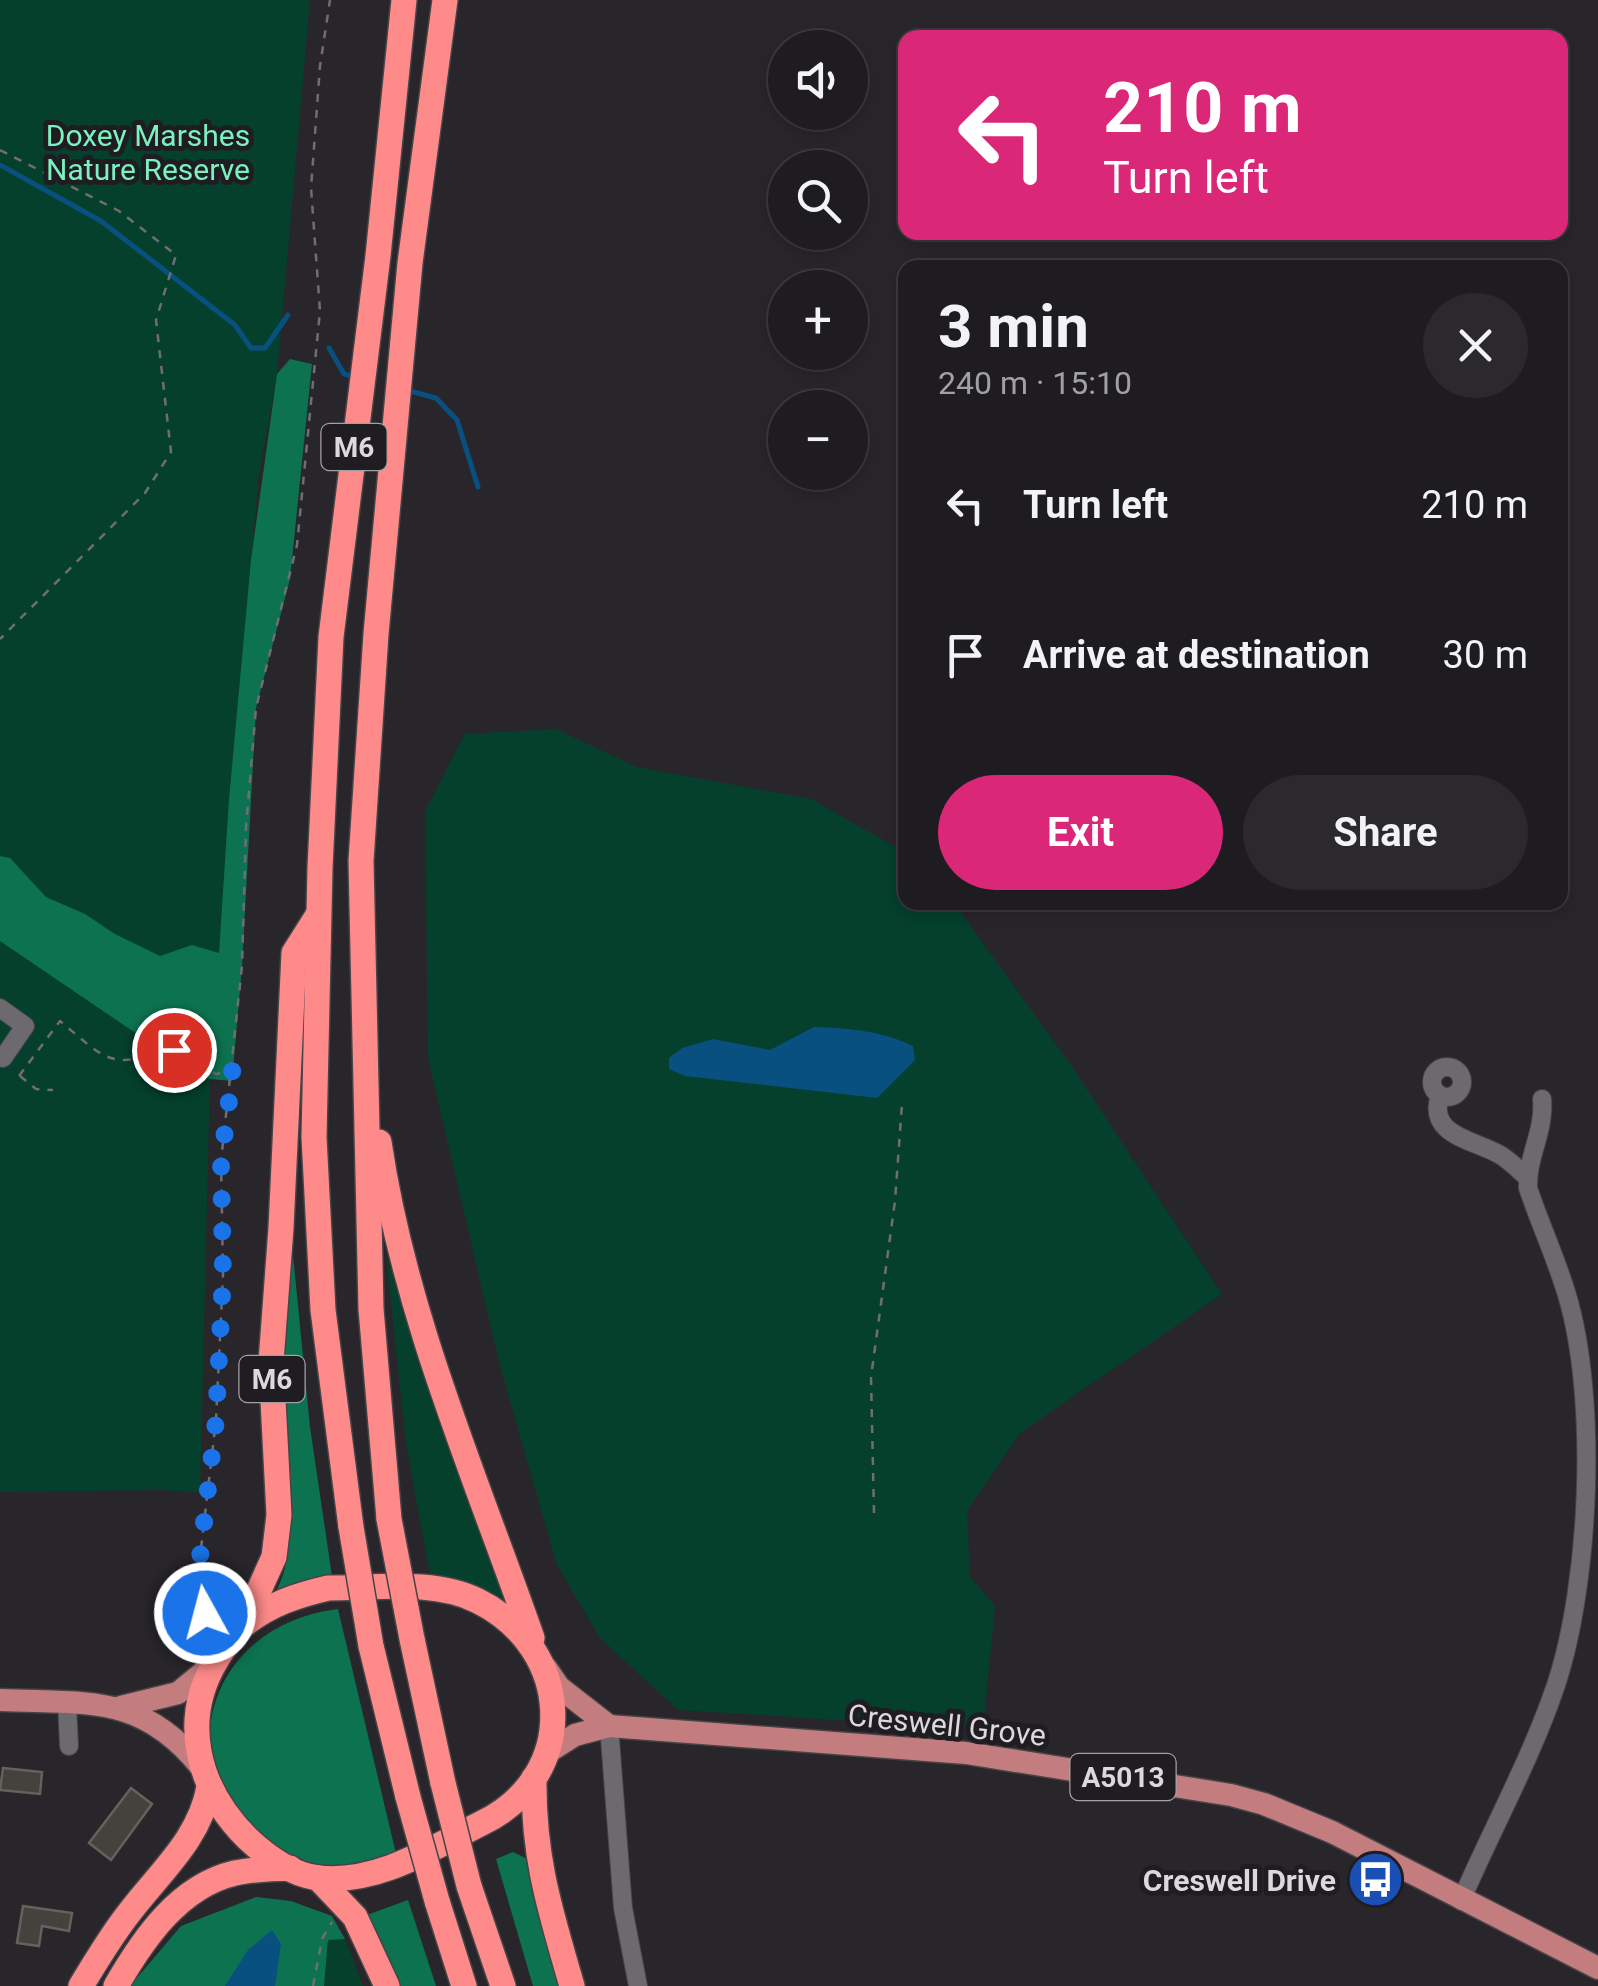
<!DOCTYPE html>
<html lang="en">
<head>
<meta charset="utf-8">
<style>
	:root { --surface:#1e1c20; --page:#2b292d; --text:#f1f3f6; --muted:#a1a1a5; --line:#3c3a3e; --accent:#db2777 }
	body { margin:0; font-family:Roboto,sans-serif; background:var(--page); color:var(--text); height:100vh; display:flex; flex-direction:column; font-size:38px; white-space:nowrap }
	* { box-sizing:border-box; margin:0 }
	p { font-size:32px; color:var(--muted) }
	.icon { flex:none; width:55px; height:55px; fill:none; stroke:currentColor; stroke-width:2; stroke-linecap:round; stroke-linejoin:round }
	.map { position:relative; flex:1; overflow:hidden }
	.details { position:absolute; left:898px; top:260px; width:670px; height:650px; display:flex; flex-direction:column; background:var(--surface); border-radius:20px; box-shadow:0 5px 15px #0003,0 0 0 2px var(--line) }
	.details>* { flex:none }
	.hud { position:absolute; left:898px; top:30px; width:670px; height:210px; border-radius:20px; box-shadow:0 5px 15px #0003,0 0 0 2px var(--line); background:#db2777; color:#fff; overflow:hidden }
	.tools { position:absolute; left:768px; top:30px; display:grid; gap:20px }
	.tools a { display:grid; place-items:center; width:100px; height:100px; border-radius:50%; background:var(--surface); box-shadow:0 5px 15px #0003,0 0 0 2px var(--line); font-size:50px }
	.pin { position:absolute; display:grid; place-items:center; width:85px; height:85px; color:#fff; margin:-42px; border:5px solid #fff; border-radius:50%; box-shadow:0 2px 10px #0007 }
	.me { position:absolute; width:110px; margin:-55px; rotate:353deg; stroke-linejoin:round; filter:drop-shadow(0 0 8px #0008) }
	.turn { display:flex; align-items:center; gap:35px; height:210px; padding:0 40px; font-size:45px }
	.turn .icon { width:130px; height:130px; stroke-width:2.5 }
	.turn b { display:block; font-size:70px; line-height:85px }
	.round { display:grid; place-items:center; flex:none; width:105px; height:105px; border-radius:52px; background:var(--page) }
	.summary { display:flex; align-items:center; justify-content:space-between; height:170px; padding:0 40px }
	h1 { font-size:60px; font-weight:700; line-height:75px }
	.cta { display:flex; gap:20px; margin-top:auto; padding:20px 40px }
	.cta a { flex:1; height:115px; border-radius:60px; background:var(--accent); color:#fff; font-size:40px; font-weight:700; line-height:115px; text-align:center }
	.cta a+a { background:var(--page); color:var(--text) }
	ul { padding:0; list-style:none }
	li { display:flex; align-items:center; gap:30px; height:150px; padding:0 40px }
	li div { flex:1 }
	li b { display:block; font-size:38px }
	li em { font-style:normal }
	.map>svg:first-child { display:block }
	.green { fill:#04402c }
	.forest { fill:#0c7250 }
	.water { fill:#08507f }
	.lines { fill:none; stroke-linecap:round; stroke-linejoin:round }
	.stream { stroke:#08507f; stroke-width:5 }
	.building { fill:#45413d; stroke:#65615d; stroke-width:2.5 }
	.minor-casing { stroke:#464447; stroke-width:20 }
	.major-casing { stroke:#464447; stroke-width:25 }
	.highway-casing { stroke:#464447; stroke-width:28 }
	.path { stroke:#706e72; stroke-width:2.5; stroke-dasharray:8 8; stroke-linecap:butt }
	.minor { stroke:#6c6a6f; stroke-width:18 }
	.major { stroke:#c47d7f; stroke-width:22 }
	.highway { stroke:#ff8a8a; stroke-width:25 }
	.highway-bridge-casing { stroke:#464447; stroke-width:28; stroke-linecap:butt }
	.highway-bridge { stroke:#ff8a8a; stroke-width:25 }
	.route { stroke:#1a73e8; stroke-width:18; stroke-dasharray:0 32.4 }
	.labels { text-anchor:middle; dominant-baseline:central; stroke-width:10; stroke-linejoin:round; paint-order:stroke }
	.shield { fill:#1f1d21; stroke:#a3a1a4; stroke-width:2.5 }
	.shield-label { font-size:28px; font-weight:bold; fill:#dbd9dc }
	.park-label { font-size:30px; fill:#7af2bf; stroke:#1f1d21 }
	.street-label { font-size:30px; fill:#dbd9dc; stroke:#1f1d21 }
	.poi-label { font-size:30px; font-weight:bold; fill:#dbd9dc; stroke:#1f1d21; text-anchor:end }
</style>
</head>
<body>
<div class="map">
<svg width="1598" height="1986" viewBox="0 0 1598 1986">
	<rect width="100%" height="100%" fill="#28262b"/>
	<g class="green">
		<path d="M0,0H310L277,374L258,481L219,953L160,1049L210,1079L200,1492L160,1490L0,1492Z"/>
		<path d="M556,729L637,767L811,799L897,848L905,855V902L954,903L1068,1061L1222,1294L1020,1433L967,1511L970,1577L995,1606L983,1729L678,1710L600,1638L557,1565L499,1362L428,1058L425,811L465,734Z"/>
		<path d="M386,1256L515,1616L433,1591L406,1444Z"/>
		<path d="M345,1939L363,1986H324L328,1940Z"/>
	</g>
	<g class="forest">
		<path d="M290,359L312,364L290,579L256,708L242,966L232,1081L210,1079L159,1049L0,941V856L10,858L46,897L85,914L115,934L160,956L192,945L219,953L229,799L251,560L277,374Z"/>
		<path d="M293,1255L310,1427L333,1583L271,1599C305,1552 283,1465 283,1409C284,1357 287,1306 293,1255Z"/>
		<path d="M338,1609L397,1858C350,1877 291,1867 253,1833C240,1822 232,1803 224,1788C220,1780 212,1770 210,1761C207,1747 209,1729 212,1715C225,1654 277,1616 338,1609Z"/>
		<path d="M513,1852L529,1860L563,1986H533L496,1859Z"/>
		<path d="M256,1897L291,1901L332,1916L345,1939L328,1940L324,1986H130L181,1926Z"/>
		<path d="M408,1900L436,1986H395L367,1915Z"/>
	</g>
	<g class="water">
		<path d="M814,1027C847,1028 883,1031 913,1046L915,1060L877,1098L685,1076L669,1069V1058L682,1048L713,1039L770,1050Z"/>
		<path d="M272,1930L281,1944L275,1986H225L248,1950Z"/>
	</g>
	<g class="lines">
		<g class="stream">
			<path d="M0,165L101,221L235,325L251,348H265L288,315"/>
			<path d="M329,348L344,374L356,377"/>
			<path d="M406,390L436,398L457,420L478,487"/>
		</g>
	</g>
	<g class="building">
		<path d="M3,1768L42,1772L40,1794L0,1790Z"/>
		<path d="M131,1788L152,1804L111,1860L89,1843Z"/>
		<path d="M23,1906L72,1913L69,1931L42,1926L39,1946L17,1943Z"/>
	</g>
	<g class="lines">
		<defs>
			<g id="minor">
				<path d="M0,1008L25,1026L3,1058"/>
				<circle cx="1447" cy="1082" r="15"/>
				<path d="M1440,1095C1426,1137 1477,1140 1502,1156C1511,1162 1519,1170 1527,1177"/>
				<path d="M67,1703L69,1746"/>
				<path d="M609,1726L623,1908L638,1986"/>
				<path d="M1461,1901C1492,1829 1531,1759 1556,1685C1590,1582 1598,1399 1567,1295C1556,1258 1540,1224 1528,1188C1527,1156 1545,1131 1542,1099"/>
			</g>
			<g id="major">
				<path d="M546,1668L559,1687L609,1726"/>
				<path d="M0,1700C87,1704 141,1693 201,1767"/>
				<path d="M121,1707L178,1693L212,1665"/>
				<path d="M545,1754L575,1735L609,1726L966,1753L1231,1795L1264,1804L1332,1832L1598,1968"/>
			</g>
			<g id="highway">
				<path d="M379,1142C404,1313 475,1475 532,1638"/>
				<path d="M389,1519L371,1309L361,861L376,634L410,263L445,0"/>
				<path d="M351,1527L323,1310L314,1137L320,868L331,637L378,256L404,0"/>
				<path d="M328,1588C375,1588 435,1579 478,1601C573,1648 581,1775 482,1823C432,1848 378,1884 319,1878C292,1875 266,1856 247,1838C198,1789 179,1721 217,1659C225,1646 233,1633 245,1624C270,1604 298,1595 328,1588Z"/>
				<path d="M245,1621L274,1557L279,1515L271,1362L281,1228L294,953L318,915"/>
				<path d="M412,1639L443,1783"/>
				<path d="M371,1646L408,1797"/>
				<path d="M534,1778C533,1858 550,1910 572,1986"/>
				<path d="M318,1878L355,1917L387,1986"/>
				<path d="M469,1886L503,1986"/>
				<path d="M437,1901L464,1986"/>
				<path d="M81,1986C96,1961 111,1936 129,1913C159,1873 200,1839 209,1787"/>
				<path d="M116,1986C143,1939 179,1886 235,1873C253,1869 272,1869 290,1868"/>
			</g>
		</defs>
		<use href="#minor" class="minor-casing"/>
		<use href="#major" class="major-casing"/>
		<use href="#highway" class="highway-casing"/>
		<g class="path">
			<path d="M0,150L119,211L176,255L156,320L171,452L145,493L0,639"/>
			<path d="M19,1076L60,1021C111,1064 108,1067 173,1051L216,1074L233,1071"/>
			<path d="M20,1076L36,1089L53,1090"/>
			<path d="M874,1513L871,1377L895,1201L902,1104"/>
			<path d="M211,1626L197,1583L216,1420L223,1275L221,1161L242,966L246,827L256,708L297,545L320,311L311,188L320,66L330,0"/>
			<path d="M313,1986L322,1939L332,1922"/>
		</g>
		<use href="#minor" class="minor"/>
		<use href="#major" class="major"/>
		<use href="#highway" class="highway"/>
		<defs>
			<g id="highway-bridge">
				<path d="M389,1519L412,1639"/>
				<path d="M351,1527L371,1646"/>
				<path d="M443,1783L469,1886"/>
				<path d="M408,1797L437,1901"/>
			</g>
		</defs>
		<use href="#highway-bridge" class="highway-bridge-casing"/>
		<use href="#highway-bridge" class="highway-bridge"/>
	</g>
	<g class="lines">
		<path class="route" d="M174,1050L216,1074L233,1071L221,1161L223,1275L216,1420L197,1583L205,1613"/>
	</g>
	<defs>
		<symbol id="bus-disc" viewBox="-11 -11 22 22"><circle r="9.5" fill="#1a4fb4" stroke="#1f1d21"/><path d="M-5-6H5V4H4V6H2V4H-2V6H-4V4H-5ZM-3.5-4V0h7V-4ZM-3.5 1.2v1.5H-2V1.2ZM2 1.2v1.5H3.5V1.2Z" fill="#fff"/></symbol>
	</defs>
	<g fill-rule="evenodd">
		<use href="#bus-disc" x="1344" y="1848" width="63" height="63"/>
	</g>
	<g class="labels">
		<g class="shield">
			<rect x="321.5" y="424" width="65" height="46" rx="8"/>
			<rect x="239.5" y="1356" width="65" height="46" rx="8"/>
			<rect x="1070.5" y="1754" width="105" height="46" rx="8"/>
		</g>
		<g class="shield-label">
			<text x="354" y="447">M6</text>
			<text x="272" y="1379">M6</text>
			<text x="1123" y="1777">A5013</text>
		</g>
		<g class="park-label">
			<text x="148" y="135">Doxey Marshes<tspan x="148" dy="34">Nature Reserve</tspan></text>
		</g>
		<g class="street-label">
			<text transform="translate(947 1725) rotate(6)">Creswell Grove</text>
		</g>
		<g class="poi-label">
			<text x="1336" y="1880">Creswell Drive</text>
		</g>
	</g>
</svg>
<div class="tools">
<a><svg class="icon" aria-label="sound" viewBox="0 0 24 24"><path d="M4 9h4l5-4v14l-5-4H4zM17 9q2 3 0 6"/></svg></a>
<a><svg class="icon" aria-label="search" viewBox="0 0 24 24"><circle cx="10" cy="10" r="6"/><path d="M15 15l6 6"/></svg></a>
<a>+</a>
<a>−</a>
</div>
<div class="pin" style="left:174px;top:1050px;background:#d93025"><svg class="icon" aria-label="arrive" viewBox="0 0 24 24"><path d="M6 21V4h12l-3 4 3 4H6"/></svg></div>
<svg class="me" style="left:205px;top:1613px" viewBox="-20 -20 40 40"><circle r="17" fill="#1a73e8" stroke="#fff" stroke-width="3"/><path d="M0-11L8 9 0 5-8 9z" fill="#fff"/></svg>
<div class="hud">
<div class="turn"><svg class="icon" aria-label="left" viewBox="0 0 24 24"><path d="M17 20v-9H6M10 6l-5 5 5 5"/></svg><div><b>210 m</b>Turn left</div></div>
</div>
<section class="details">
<div class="summary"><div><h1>3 min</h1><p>240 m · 15:10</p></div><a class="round"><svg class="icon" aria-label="close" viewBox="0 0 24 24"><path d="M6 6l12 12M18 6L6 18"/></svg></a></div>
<ul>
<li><svg class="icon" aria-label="left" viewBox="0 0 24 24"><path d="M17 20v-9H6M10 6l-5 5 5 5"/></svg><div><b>Turn left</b></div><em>210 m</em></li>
<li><svg class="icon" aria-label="arrive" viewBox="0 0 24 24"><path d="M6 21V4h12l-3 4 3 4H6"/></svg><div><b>Arrive at destination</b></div><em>30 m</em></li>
</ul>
<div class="cta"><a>Exit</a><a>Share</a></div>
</section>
</div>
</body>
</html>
